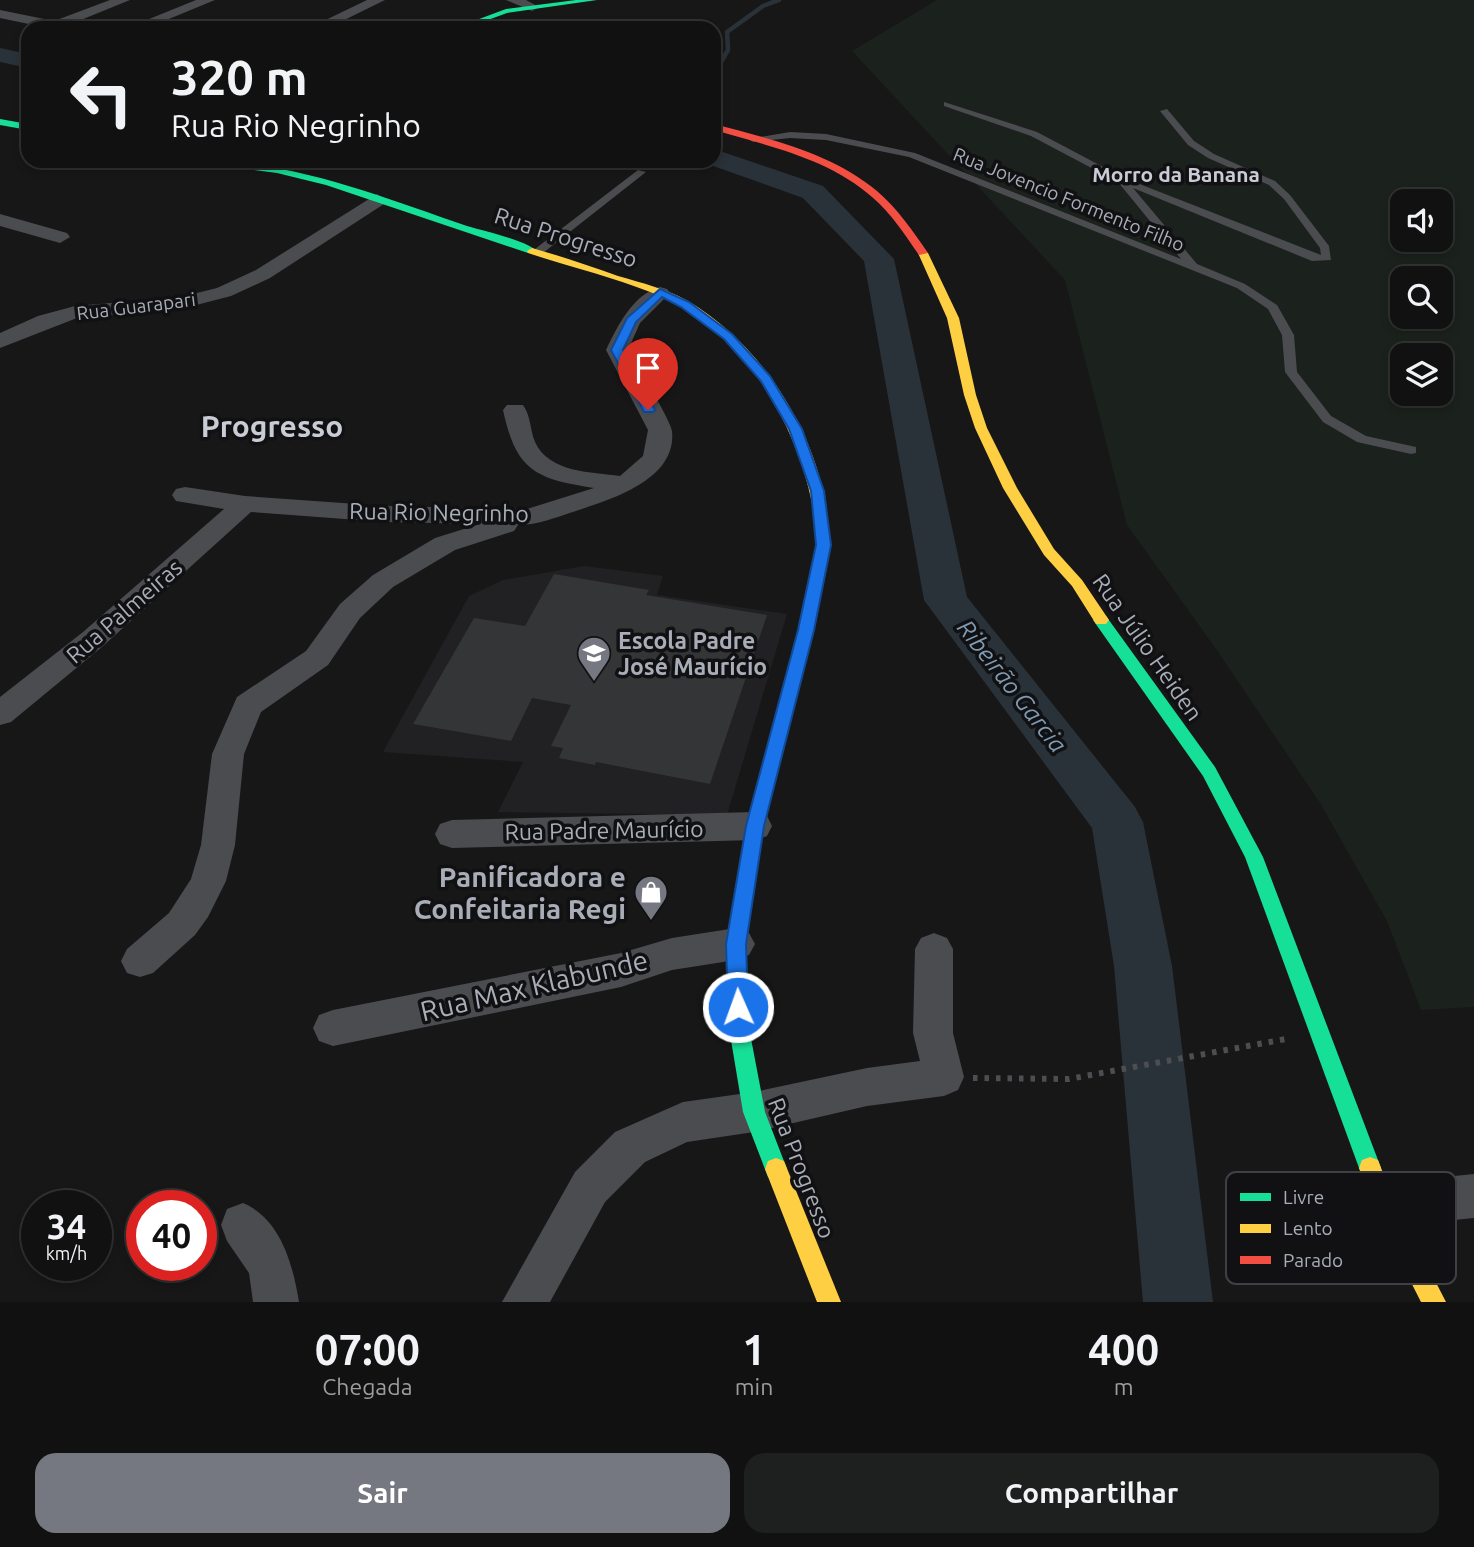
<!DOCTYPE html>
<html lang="pt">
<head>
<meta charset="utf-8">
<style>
	:root { --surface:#111; --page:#1e1f1f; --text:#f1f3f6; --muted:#9c9d9f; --line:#303131; --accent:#757880 }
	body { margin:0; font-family:Ubuntu,sans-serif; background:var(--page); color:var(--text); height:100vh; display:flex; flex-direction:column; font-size:26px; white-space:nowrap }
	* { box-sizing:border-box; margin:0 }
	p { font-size:23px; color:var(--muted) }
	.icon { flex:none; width:38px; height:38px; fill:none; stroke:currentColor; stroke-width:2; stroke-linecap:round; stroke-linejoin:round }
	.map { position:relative; height:1302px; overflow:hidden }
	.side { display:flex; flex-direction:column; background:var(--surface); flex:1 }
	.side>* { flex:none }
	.top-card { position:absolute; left:21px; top:21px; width:700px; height:147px; border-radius:21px; box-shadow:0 4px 10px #0003,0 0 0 2px var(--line); background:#111; color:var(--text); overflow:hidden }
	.tools { position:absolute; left:1390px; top:189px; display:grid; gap:14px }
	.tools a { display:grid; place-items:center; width:63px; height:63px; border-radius:14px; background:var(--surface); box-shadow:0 4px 10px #0003,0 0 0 2px var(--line); font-size:35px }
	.speed { position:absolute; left:21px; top:1190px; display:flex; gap:14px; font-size:35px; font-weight:700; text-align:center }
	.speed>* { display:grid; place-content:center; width:91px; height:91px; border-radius:50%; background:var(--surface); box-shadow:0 4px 10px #0003,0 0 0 2px var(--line); line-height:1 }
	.speed small { font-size:18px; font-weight:400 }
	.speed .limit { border:10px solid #d22; background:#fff; color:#111 }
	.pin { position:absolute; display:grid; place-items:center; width:60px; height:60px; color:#fff; margin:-72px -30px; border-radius:50% 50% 50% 0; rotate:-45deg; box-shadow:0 0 7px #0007 }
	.pin .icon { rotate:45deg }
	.me { position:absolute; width:77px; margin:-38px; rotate:358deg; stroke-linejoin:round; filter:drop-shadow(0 0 5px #0008) }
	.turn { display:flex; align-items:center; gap:24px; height:147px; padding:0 35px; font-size:32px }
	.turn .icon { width:91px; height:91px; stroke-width:2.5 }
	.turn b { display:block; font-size:49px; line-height:60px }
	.eta { display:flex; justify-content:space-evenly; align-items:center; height:119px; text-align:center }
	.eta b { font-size:42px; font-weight:600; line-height:49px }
	.primary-button { display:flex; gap:14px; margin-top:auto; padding:14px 35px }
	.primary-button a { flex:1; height:80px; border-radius:21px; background:var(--accent); color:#fff; font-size:28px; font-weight:600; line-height:80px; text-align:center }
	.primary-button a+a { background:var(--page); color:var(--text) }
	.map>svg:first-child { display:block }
	.built { fill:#212124 }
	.green { fill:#1b211c; fill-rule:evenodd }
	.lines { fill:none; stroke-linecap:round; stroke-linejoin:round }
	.stream { stroke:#2a3239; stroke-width:4.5 }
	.river { fill:#2a3239; fill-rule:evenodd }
	.building { fill:#343537 }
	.path { stroke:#4d4e52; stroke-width:6; stroke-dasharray:4.5 7; stroke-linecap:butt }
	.lane { fill:#4b4c50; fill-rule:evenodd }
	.street { fill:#4b4c50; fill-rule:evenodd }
	.fast { fill:#16e098; fill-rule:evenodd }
	.slow { fill:#ffcf43; fill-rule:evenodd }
	.jam { fill:#f24e42; fill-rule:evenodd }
	.route { fill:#1a73e8; stroke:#114b97; stroke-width:2 }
	.labels { text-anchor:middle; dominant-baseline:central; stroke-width:7; stroke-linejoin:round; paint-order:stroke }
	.far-street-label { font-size:19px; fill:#a8adb8; stroke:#111113 }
	.far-neighbourhood-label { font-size:21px; font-weight:bold; fill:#c9ccd4; stroke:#111113 }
	.street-label { font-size:23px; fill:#a8adb8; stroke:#111113 }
	.poi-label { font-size:23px; font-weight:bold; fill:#a8adb8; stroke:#111113; text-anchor:start }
	.water-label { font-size:24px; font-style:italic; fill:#7f9bb3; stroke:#111113 }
	.near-poi-label { font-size:28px; font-weight:bold; fill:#a8adb8; stroke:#111113; text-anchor:end }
	.near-street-label { font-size:28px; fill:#a8adb8; stroke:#111113 }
	.district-label { font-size:30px; font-weight:bold; fill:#c9ccd4; stroke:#111113 }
	.key { fill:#111113; stroke:#3e4045; stroke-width:2 }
	.key-label { font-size:19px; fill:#a8adb8 }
</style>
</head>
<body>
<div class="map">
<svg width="1474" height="1302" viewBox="0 0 1474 1302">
	<rect width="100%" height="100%" fill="#171717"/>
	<path class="built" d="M584,566L663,576L657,595L787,614L727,815L498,812L523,762L383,752L469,596L503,580Z"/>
	<path class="green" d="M937,0H1474V1007L1421,1010L1387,921L1320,803L1214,646L1127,525L1065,280L852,51ZM1402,201H1440V240H1402ZM1402,278H1440V317H1402ZM1402,355H1440V394H1402Z"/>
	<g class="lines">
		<path class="stream" d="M714,74L728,50L727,32L763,6L779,0"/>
		<g class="river">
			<path d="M0,48L28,54V68L0,62Z"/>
			<path d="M714,149L823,186L894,259L967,597L1135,807L1143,822L1172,966L1213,1302H1143L1114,966L1092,828L924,600L864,261L803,198L705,163L714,161Z"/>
		</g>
	</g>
	<path class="building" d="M554,574L649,590L646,595L767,615L710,784L596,762L595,765L559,758L563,748L551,746L571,705L532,698L511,741L413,724L474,618L525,626Z"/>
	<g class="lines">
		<path class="path" d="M973,1078L1069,1079L1286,1039"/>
		<g class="lane">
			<path d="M944,102L1037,132L1124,178L1321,255L1320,248L1284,199L1269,185L1208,158L1188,145L1160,111L1167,109L1194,141L1214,154L1275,181L1290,195L1329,246L1331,260L1312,261L1133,188L1197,264L1245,284L1277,305L1294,335L1297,372L1331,416L1366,436L1416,447V453L1411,454L1357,442L1323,422L1285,372L1282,335L1268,309L1237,288L909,157L826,140L790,138L753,142L748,139L790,132L826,134L915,153L1181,259L1118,182L1031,136L944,106Z"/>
			<path d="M638,170L646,172L543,253H535V249Z"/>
		</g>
		<g class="street">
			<path d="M110,0H130L71,24L76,28H48L0,18V10L54,21Z"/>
			<path d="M196,0H215L147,28H127Z"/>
			<path d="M367,0H385L328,28H309Z"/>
			<path d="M506,0H526L539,7L532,11Z"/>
			<path d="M377,194L386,200L384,204L270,278L231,296L181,309L77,318L0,348V333L38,316L75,306L181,297L217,288L256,270Z"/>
			<path d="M0,214L67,233L70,237L60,243L0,226Z"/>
			<path d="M660,287L667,289L670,293L640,323L628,350C636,364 671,420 672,431C677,480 611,499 576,511C557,517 538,525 518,525L514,531L455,550L393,587L360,618L328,665L261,712L244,754L235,845L226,881L208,917L195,935L153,973L140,977L127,973L121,961L127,949L169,913L191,879L201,845L212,754L237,697L306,651L340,604L373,575L435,538L480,524L385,522L251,512L103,646L11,722L0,725V697L83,632L224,509L176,501L172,495L176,489L185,487L245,496L385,506L527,509L594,488C534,479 516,470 503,410L507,405H523C531,416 530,430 535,442C549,473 592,472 620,476L643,456L648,430L606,350C617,327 633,294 660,287Z"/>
			<path d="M755,812L767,816L772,826L767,836L755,840L452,848L440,844L435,834L440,824L452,820Z"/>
			<path d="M736,928L749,933L755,944L749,955L736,960L672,970L621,987L333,1046L319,1041L313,1028L319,1015L333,1010L621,953L672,938Z"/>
			<path d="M934,933L947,938L953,949V1033L964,1077L958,1090L944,1096L867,1106L754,1132L687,1142L645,1162L605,1202L550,1302H502L575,1172L615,1132L683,1102L754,1092L867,1068L920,1061L913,1033L915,949L921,938Z"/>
			<path d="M1474,1174V1218L1384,1227L1369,1220L1362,1205L1369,1190L1384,1183Z"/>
			<path d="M243,1203C281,1219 293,1265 299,1302H253L249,1273L227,1241L221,1225L227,1209Z"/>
		</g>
		<g class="fast">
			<path d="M576,0H597L507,13L466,28H455L506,9Z"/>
			<path d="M0,119L28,124V130L0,125Z"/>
			<path d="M202,161C294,161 381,197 467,226C487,232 522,239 537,251L528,253L326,185L277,173L207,164Z"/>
			<path d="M819,499L826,503L831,545L814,630L764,826L746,944L749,1028L765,1112L787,1169L784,1177L776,1180L768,1177L743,1112L729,1028L726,944L746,826L798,630L817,545L812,503Z"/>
			<path d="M1101,615L1106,616L1215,767L1263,857L1381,1168L1378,1176L1370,1179L1362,1176L1245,857L1203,776L1093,620Z"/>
		</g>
		<g class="slow">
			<path d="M532,248C561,256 590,266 618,276C642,283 667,289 688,301C760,344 810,423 826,503L824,506L819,507L812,503C797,427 747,339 675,303C633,282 573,268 528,253L527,251Z"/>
			<path d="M919,251L928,253L959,318L976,395L987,428L1017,488L1054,549L1082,580L1109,620L1106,624H1096L1072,586L1044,555L1003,488L975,428L964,395L947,318L918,253Z"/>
			<path d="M1370,1157L1378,1160L1393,1199L1446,1302H1421L1376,1213L1359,1168L1362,1160Z"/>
			<path d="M776,1158L784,1161L841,1302H817L765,1169L768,1161Z"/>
		</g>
		<path class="jam" d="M714,124C770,139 832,153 877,191C897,208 913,231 928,253L919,255C905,235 891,213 872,197C828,158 768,146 714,130Z"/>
	</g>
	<path class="route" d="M660,289L689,302L732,334L770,376L802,429L824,491L831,545L814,630L764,826L746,944L748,1007L745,1014L738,1016L731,1014L728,1007L726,944L746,826L798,630L816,545L811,491L789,429L761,381L724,339L681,307L662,297L636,322L623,350L655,410L653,412H644L611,350L627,318Z"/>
	<defs>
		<symbol id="school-pin" viewBox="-11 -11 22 30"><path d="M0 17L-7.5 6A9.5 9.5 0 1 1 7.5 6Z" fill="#757880" stroke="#111113"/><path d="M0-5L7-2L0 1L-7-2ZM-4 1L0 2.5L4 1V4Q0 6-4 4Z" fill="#fff"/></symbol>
		<symbol id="shop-pin" viewBox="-11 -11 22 30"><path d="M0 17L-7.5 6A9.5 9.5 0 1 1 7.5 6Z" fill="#757880" stroke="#111113"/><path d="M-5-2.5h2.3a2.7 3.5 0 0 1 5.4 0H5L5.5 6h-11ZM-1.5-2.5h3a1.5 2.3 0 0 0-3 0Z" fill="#fff"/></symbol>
	</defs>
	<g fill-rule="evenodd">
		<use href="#school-pin" x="575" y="634" width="38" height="52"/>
		<use href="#shop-pin" x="632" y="873" width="38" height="52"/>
	</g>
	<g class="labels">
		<g class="far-street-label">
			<text transform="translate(1069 199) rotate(22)">Rua Jovencio Formento Filho</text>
			<text transform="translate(136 306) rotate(-7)">Rua Guarapari</text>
		</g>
		<g class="far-neighbourhood-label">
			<text x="1176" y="174">Morro da Banana</text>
		</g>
		<g class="street-label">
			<text transform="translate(566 237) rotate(18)">Rua Progresso</text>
			<text transform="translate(439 512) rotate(1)">Rua Rio Negrinho</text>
			<text transform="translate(124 611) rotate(-41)">Rua Palmeiras</text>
			<text transform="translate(1148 647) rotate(55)">Rua Júlio Heiden</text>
			<text transform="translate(604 830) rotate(-1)">Rua Padre Maurício</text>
			<text transform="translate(802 1168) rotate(69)">Rua Progresso</text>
		</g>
		<g class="poi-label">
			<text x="618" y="640">Escola Padre<tspan x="618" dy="26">José Maurício</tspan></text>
		</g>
		<g class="water-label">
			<text transform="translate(1012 686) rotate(52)">Ribeirão Garcia</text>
		</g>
		<g class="near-poi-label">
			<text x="626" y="876">Panificadora e<tspan x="626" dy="32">Confeitaria Regi</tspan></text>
		</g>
		<g class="near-street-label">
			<text transform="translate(534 985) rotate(-13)">Rua Max Klabunde</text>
		</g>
		<g class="district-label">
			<text x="272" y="426">Progresso</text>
		</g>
	</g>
	<rect x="1226" y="1172" width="230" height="112" rx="10" class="key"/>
	<rect x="1240" y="1193" width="31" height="8" fill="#16e098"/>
	<rect x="1240" y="1224" width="31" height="9" fill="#ffcf43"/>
	<rect x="1240" y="1256" width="31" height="8" fill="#f24e42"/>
	<g class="key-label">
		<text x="1283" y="1204">Livre</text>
		<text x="1283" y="1235">Lento</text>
		<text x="1283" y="1267">Parado</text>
	</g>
</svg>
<div class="tools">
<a><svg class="icon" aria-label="sound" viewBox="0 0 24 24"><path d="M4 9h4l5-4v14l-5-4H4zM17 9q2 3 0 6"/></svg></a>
<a><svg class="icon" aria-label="search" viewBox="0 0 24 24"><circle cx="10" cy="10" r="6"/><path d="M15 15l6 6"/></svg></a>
<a><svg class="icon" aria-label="layers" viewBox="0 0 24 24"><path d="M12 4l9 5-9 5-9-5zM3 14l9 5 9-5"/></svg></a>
</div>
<div class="speed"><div>34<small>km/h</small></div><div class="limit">40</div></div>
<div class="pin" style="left:648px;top:410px;background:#d93025"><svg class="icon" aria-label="arrive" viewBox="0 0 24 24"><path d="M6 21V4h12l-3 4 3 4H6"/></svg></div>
<svg class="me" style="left:738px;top:1007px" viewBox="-20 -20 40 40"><circle r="17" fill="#1a73e8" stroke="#fff" stroke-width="3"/><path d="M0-11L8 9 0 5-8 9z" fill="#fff"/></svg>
<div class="top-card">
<div class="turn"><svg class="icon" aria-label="left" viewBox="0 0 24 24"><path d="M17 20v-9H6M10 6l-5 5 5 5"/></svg><div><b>320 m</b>Rua Rio Negrinho</div></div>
</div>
</div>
<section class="side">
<div class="eta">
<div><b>07:00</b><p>Chegada</p></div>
<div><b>1</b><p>min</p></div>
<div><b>400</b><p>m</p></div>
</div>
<div class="primary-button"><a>Sair</a><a>Compartilhar</a></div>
</section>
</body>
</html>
